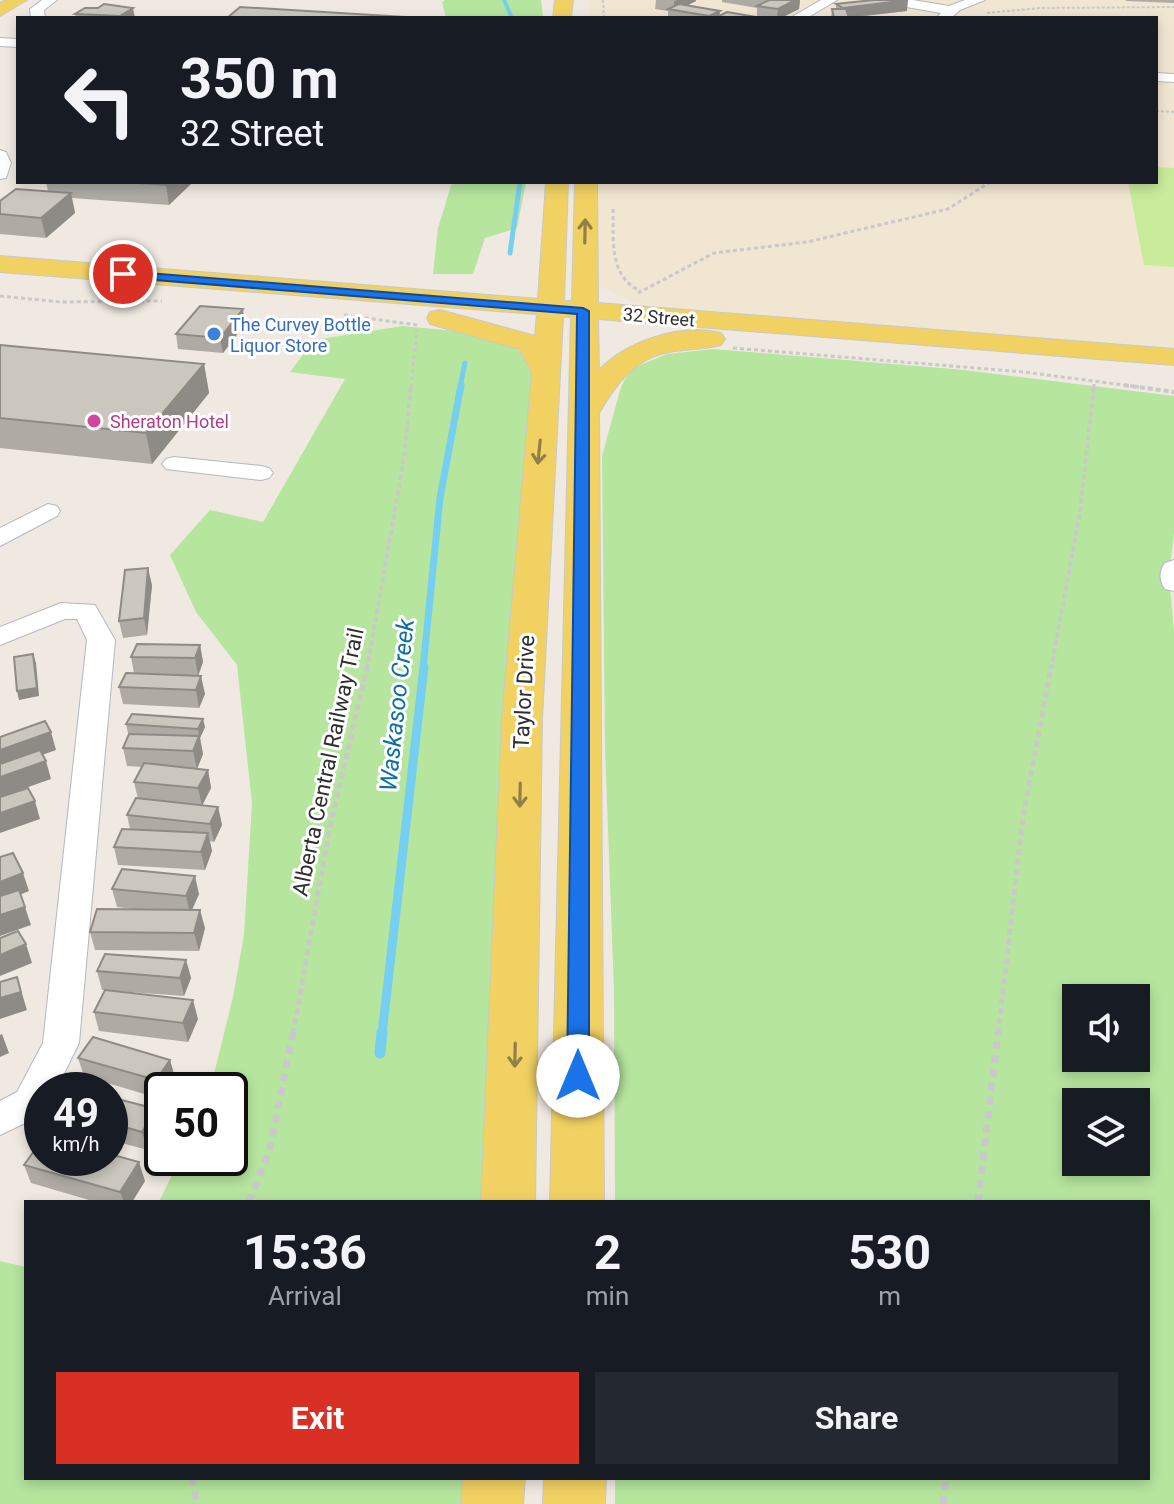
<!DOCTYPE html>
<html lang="en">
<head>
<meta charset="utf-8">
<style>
	:root { --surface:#171b24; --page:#242831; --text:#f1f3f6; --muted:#9ea1a6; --accent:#d93025 }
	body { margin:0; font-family:Roboto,sans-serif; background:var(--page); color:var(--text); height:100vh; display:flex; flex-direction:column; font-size:30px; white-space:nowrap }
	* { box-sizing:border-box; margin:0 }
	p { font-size:26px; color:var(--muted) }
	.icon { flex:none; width:44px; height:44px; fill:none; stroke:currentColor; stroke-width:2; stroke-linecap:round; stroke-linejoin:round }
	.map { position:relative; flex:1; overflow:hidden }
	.side { position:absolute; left:24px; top:1200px; width:1126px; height:280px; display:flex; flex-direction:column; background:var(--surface); border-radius:0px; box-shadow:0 4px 12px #0003 }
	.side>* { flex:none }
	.guide { position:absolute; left:16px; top:16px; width:1142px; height:168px; border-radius:0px; box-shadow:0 4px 12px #0003; background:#171b24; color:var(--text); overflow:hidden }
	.fabs { position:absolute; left:1062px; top:984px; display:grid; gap:16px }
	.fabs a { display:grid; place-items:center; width:88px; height:88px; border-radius:0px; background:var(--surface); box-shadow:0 4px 12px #0003; font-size:40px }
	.speed { position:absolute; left:24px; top:1072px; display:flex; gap:16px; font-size:40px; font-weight:700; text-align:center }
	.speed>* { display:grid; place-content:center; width:104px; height:104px; border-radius:50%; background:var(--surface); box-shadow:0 4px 12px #0003; line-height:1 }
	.speed small { font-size:20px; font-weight:400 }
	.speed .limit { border:4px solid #111; border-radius:12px; background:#fff; color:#111 }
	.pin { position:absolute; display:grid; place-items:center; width:68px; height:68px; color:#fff; margin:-34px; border:4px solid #fff; border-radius:50%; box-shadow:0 2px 8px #0007 }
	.me { position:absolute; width:88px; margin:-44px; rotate:0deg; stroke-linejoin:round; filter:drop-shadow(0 0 6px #0008) }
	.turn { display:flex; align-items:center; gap:28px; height:168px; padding:0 32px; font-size:36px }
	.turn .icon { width:104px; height:104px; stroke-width:2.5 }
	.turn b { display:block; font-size:56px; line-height:68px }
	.eta { display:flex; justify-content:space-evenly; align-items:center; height:136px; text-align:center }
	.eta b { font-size:48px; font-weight:700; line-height:56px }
	.cta { display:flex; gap:16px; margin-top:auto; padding:16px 32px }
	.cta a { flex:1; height:92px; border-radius:0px; background:var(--accent); color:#fff; font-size:32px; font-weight:700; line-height:92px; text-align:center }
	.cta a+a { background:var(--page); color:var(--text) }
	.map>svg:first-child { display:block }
	.education { fill:#f0e6d1 }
	.green { fill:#b6e59e; fill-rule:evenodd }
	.pitch { fill:#c9ec9a }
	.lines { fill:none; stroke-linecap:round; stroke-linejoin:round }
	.stream-far4 { stroke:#75cff0; stroke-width:4 }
	.stream-far3 { stroke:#75cff0; stroke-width:5 }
	.stream-far2 { stroke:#75cff0; stroke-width:7 }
	.stream-far1 { stroke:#75cff0; stroke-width:9 }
	.stream { stroke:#75cff0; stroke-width:11 }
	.minor-casing { stroke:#b4b7c1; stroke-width:2 }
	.major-casing { stroke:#c9c9c9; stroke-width:2 }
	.path-far4 { stroke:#c9c9c9; stroke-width:2; stroke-dasharray:3 2; stroke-linecap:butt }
	.path-far3 { stroke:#c9c9c9; stroke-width:3; stroke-dasharray:4 3; stroke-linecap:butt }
	.path-far2 { stroke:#c9c9c9; stroke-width:4; stroke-dasharray:5 3; stroke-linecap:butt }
	.path-far1 { stroke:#c9c9c9; stroke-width:5; stroke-dasharray:6 4; stroke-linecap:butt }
	.path { stroke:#c9c9c9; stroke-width:7; stroke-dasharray:8 6; stroke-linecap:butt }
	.minor { fill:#fff; fill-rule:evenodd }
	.major { fill:#f2d163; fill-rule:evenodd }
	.wall { fill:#afaba4 }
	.shaded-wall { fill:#8e8b86 }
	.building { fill:#cbc7bf; stroke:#8e8b86; stroke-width:2 }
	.oneway { stroke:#908048 }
	.route { fill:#1a73e8; stroke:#114b97; stroke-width:2 }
	.shop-dot { fill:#3f7fe0; stroke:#fff; stroke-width:3 }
	.hotel-dot { fill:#d1479c; stroke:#fff; stroke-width:3 }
	.labels { text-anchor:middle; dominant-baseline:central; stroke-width:6; stroke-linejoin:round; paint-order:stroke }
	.far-street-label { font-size:18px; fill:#2e2e2e; stroke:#fff }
	.far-shop-label { font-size:18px; fill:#366cbe; stroke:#fff; text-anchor:start }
	.far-hotel-label { font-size:18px; fill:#b23c85; stroke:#fff; text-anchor:start }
	.street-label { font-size:22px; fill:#2e2e2e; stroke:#fff }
	.water-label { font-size:24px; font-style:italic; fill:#0d6fa3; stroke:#fff }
</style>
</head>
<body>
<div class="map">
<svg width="1174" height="1504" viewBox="0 0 1174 1504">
	<rect width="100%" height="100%" fill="#efe9e1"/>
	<path class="education" d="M589,0H1174V358L719,322L635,303L584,279L586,182H1156V18H589Z"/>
	<g class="green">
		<path d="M445,0H541L543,18H446L442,2Z"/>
		<path d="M452,182H526L517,228L485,238L473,274H433L438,228Z"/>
		<path d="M403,326C445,331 503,330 534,363L483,1202H159L180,1158H230V1090H210L233,997L244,935L252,803L237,665L196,612L170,555L210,510L263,522L345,379L290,372L314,340Z"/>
		<path d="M713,349L964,370L1174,396V533L1169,575L1174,632V1504H615V1478H1148V1202H615L614,990L605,748L602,456L621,387L631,369L667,354ZM1076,998H1136V1058H1076ZM1076,1102H1136V1162H1076Z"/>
		<path d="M0,1261L26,1267V1478H468L466,1504H0Z"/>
	</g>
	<path class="pitch" d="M1156,167L1174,168V267L1144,265L1128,182H1156Z"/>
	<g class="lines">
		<path class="stream-far4" d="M504,0L512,18"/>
		<g class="stream-far3">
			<path d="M510,253L520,182"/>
			<path d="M460,387L465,363"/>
		</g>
		<path class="stream-far2" d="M423,669L440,498L461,385"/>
		<path class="stream-far1" d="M382,1034L424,667"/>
		<path class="stream" d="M380,1053L382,1032"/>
		<defs>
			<g id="minor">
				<path d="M42,0H57L44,10L45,18H31L30,9Z"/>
				<path d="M821,0H837L807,18H790Z"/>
				<path d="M883,0H913L949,6L965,0H985L960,10L951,18H936L941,13L889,4Z"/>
				<path d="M0,38L18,39V47L0,46Z"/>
				<path d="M1156,73L1174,74V82L1156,81Z"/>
				<path d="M0,150L6,152L11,163L6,178L0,179Z"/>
				<path d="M174,457L261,466L269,468L273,473L269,478L261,480L166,469L162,464L166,459Z"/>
				<path d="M48,504L57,506L60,511L57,516L0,546V528Z"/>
				<path d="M1174,560V591L1165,589C1159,581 1159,570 1165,563Z"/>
				<path d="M61,603L95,605L115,640L79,1043L56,1090H42V1115L0,1135V1101L17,1092L43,1043L87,640L77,619H65L0,645V627Z"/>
			</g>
			<g id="major">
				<path d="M6,0H27L0,16V3Z"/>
				<path d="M555,0H573L571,18H553Z"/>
				<path d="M546,182H568L564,301H572L575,182H597L598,303L1174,349V365L598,319L599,370C627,341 680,323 721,333L725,339L721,345C704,349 686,349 669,352C635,358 615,385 599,413L604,1202H550L571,317H563L542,719L535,1202H481L502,719L532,372L519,349L430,324L427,318L430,312L440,310L535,336L537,314L0,272V256L538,299Z"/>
				<path d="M463,1478H525L523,1504H461Z"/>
				<path d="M544,1478H606L605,1504H543Z"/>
			</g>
		</defs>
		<use href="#minor" class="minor-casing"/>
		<use href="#major" class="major-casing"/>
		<g class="path-far4">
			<path d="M603,0L604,18"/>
			<path d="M987,13L1040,8L1174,7"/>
			<path d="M1156,111L1174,112"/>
		</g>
		<g class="path-far3">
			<path d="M613,209C614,240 608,275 640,291"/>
			<path d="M638,293L714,253L807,242L948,209L990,182"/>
			<path d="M0,296L61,302L162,301"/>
			<path d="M344,315L417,325"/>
			<path d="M733,348L1024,372L1139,387"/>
			<path d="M411,387L417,329"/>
			<path d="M1094,387V384"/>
		</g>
		<g class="path-far2">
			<path d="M1124,385L1174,392"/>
			<path d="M367,669L404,458L411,385"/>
			<path d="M1051,669L1080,513L1094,385"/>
		</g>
		<g class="path-far1">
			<path d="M293,1034L329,831L367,667"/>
			<path d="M998,1034L1023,817L1051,667"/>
		</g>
		<g class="path">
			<path d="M249,1202L270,1149L293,1032"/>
			<path d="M978,1202L998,1032"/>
			<path d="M192,1478L197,1504"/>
			<path d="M943,1504L946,1478"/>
		</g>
		<use href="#minor" class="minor"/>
		<use href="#major" class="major"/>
	</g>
	<g class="wall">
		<path d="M656,0H696V1L688,5L720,11L719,16L762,18H668V11L655,9Z"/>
		<path d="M722,0H800L799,9L781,18L757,17V8L722,2Z"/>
		<path d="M1126,0H1174V3L1126,1Z"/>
		<path d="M836,4L907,11L850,18H831L832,9H836Z"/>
		<path d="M75,14L135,18H76Z"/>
		<path d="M46,182H193L169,205L72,198L75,213L46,238L0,234V201L48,191Z"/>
		<path d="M245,324L223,353L178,349L176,334Z"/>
		<path d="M0,345L204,364L209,393L152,464L0,448Z"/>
		<path d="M152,585L147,635L123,638L119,621Z"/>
		<path d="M200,645L203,662L198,676L205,694L199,708L123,704L119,687L134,673L131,657Z"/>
		<path d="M126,724L205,727L200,738L203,754L197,769L208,770L211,788L202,805L218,807L222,825L214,842L210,841L212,851L205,870L118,865L114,847L130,829L127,815L138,799L134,782L142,767L127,766L123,748L139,734L128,733Z"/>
		<path d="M112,889L199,894L192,910L205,928L199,951L95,950L90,932L141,910L117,907Z"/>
		<path d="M186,960L191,978L184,996L102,990L97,971Z"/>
		<path d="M94,1012L198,1019L188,1042L99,1031Z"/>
		<path d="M78,1058L170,1060L175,1078L167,1090H162L161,1099L84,1076Z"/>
		<path d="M110,1097L156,1109L161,1127L148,1150L110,1140Z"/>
		<path d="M24,1165L145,1181L132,1202H96L31,1183Z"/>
	</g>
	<g class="shaded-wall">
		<path d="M677,0H696V1L678,10H674V1Z"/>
		<path d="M795,0H800L799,9L781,18H777L778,9Z"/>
		<path d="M908,0L907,11L842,18L843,8Z"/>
		<path d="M133,8L135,18H120V16Z"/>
		<path d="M720,11L719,18H709V16Z"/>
		<path d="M169,182H193L169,205L166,185Z"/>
		<path d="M71,193L75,213L46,238L41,218Z"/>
		<path d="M243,309L245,324L223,353L220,338Z"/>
		<path d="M204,364L209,393L152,464L146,433Z"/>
		<path d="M148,568L152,585L147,635L144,618Z"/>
		<path d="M200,645L203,662L198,676L195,658Z"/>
		<path d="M33,654L36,663L39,696L19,700L17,691Z"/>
		<path d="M201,676L205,694L199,708L196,690Z"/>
		<path d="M203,719L205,727L200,738L203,754L197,769L193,751L199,736L198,729Z"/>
		<path d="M51,732L56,750L0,770V750Z"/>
		<path d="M46,761L51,779L0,797V777Z"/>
		<path d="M208,770L211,788L202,806L198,788Z"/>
		<path d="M35,801L40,819L0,833V813Z"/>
		<path d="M218,807L222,825L214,842L210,824Z"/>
		<path d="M208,833L212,851L205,870L201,852Z"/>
		<path d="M23,873L29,891L0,903V882Z"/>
		<path d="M195,876L199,894L190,914L186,896Z"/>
		<path d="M25,907L31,925L0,936V915Z"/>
		<path d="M200,910L205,928L199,951L194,933Z"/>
		<path d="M26,944L32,963L0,976V955Z"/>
		<path d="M186,960L191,978L184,996L180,978Z"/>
		<path d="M17,977L27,1010L0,1019V998Z"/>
		<path d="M193,1000L198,1019L188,1042L183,1023Z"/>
		<path d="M2,1034L9,1053L0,1057V1035Z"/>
		<path d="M170,1060L175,1078L167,1090H162L161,1099L156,1080Z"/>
		<path d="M156,1109L161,1127L148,1150L142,1132Z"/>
		<path d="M139,1162L145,1181L132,1202H124L120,1192Z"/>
	</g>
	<g class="building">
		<path d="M769,0H795L778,9L757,6Z"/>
		<path d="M873,0H908L843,8L836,4Z"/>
		<path d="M104,4L133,8L120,16L75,14L85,8H98Z"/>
		<path d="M679,4L720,11L709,16L668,9Z"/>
		<path d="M240,7L422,18H227Z"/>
		<path d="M832,9H846L849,18H834Z"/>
		<path d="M727,12L762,18L717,17Z"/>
		<path d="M124,182H169L166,185Z"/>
		<path d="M16,189L71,193L41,218L0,214V201Z"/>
		<path d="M200,306L243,309L220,338L176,334Z"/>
		<path d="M0,345L204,364L146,433L0,418Z"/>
		<path d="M148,568L144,618L119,621L125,570Z"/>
		<path d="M137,644L200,645L195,658L131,657Z"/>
		<path d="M33,654L37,688L17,691L14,657Z"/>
		<path d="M126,673L201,676L196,690L119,687Z"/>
		<path d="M132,714L203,719L198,729L126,724Z"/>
		<path d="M45,721L51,732L0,750V737Z"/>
		<path d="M129,734L199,736L193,751L123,748Z"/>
		<path d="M40,750L46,761L0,777V764Z"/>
		<path d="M144,763L208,770L198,788L134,782Z"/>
		<path d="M28,788L35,801L0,813V797Z"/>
		<path d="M136,798L218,807L210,824L127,815Z"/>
		<path d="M122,829L208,833L201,852L114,847Z"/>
		<path d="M13,853L23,873L0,882V857Z"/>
		<path d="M122,869L195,876L186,896L112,889Z"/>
		<path d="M19,890L25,907L0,915V896Z"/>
		<path d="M97,909L200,910L194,933L90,932Z"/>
		<path d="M18,931L26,944L0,955V938Z"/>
		<path d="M105,954L186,960L180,978L97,971Z"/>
		<path d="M17,977L21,992L0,998V982Z"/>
		<path d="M105,990L193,1000L183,1023L94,1012Z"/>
		<path d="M93,1037L170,1060L156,1080L78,1058Z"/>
		<path d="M68,1086L83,1090H66Z"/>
		<path d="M110,1097L156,1109L142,1132L110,1123Z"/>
		<path d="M42,1140V1158H110V1154L139,1162L120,1192L24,1165Z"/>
	</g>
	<defs><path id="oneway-shaft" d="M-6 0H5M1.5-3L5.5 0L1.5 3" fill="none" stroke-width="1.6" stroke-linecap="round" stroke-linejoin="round" transform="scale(2)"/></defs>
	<g class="oneway">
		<use href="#oneway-shaft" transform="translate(585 231) rotate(-89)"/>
		<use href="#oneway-shaft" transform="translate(539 452) rotate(96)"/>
		<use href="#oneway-shaft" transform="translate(520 795) rotate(91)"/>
		<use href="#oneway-shaft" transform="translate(515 1055) rotate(91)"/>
	</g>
	<path class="route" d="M123,271L583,308L589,311V1076L586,1082L578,1085L570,1082L567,1076L577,314L118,277L117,274Z"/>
	<circle class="shop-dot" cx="214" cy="334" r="8"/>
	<circle class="hotel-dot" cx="94" cy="421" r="8"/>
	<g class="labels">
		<g class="far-street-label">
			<text transform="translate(659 317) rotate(5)">32 Street</text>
		</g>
		<g class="far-shop-label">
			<text x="230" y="324">The Curvey Bottle<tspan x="230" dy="21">Liquor Store</tspan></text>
		</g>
		<g class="far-hotel-label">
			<text x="110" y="421">Sheraton Hotel</text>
		</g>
		<g class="street-label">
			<text transform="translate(524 692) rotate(-87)">Taylor Drive</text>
			<text transform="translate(328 762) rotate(-78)">Alberta Central Railway Trail</text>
		</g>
		<g class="water-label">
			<text transform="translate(397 705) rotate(-84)">Waskasoo Creek</text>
		</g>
	</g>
</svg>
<div class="fabs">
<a><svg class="icon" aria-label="sound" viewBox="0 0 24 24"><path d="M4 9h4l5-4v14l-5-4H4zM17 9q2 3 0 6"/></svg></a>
<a><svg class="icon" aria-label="layers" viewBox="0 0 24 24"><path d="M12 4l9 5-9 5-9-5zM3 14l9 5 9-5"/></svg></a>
</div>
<div class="speed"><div>49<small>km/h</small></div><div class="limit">50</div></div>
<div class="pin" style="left:123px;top:274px;background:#d93025"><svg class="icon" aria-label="arrive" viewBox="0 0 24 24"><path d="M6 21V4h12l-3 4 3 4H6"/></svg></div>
<svg class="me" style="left:578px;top:1076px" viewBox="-20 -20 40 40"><circle r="19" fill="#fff"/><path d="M0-13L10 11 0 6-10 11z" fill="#1a73e8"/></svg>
<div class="guide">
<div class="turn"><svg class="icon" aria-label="left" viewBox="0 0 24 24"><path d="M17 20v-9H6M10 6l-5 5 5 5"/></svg><div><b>350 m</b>32 Street</div></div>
</div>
<section class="side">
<div class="eta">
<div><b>15:36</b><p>Arrival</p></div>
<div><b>2</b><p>min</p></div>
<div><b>530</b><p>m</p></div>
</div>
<div class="cta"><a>Exit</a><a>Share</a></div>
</section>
</div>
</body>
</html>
